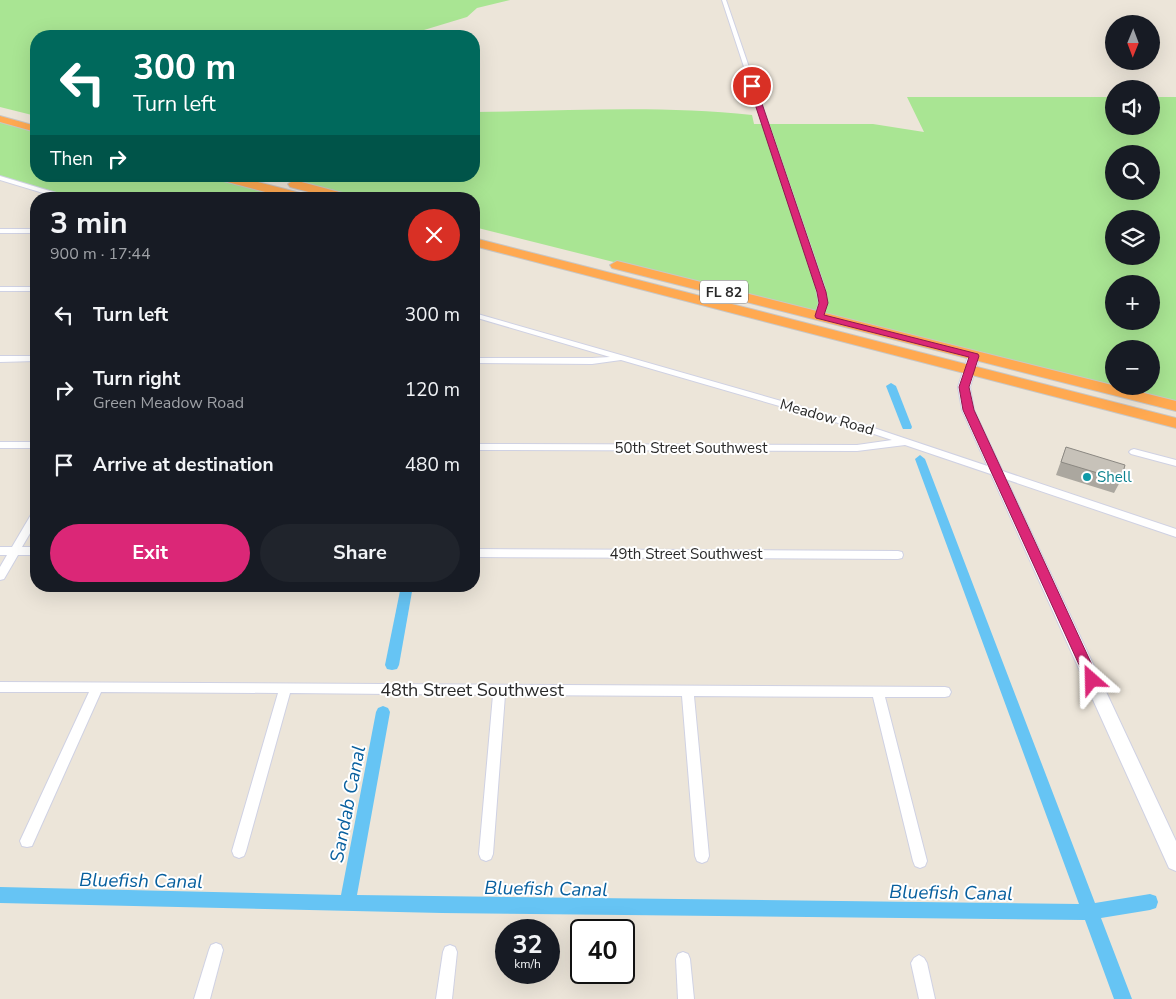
<!DOCTYPE html>
<html lang="en">
<head>
<meta charset="utf-8">
<style>
	:root { --surface:#171b24; --page:#20242c; --text:#f1f3f6; --muted:#9ea1a6; --accent:#db2777 }
	body { margin:0; font-family:"Nunito Sans",sans-serif; background:var(--page); color:var(--text); height:100vh; display:flex; flex-direction:column; font-size:19px; white-space:nowrap }
	* { box-sizing:border-box; margin:0 }
	p { font-size:16px; color:var(--muted) }
	.icon { flex:none; width:28px; height:28px; fill:none; stroke:currentColor; stroke-width:2; stroke-linecap:round; stroke-linejoin:round }
	.map { position:relative; flex:1; overflow:hidden }
	.side { position:absolute; left:30px; top:192px; width:450px; height:400px; display:flex; flex-direction:column; background:var(--surface); border-radius:20px; box-shadow:0 5px 20px #0002 }
	.side>* { flex:none }
	.banner { position:absolute; left:30px; top:30px; width:450px; height:152px; border-radius:20px; box-shadow:0 5px 20px #0002; background:#00695c; color:#fff; overflow:hidden }
	.needle { width:32px; rotate:181deg }
	.tools { position:absolute; left:1105px; top:15px; display:grid; gap:10px }
	.tools a { display:grid; place-items:center; width:55px; height:55px; border-radius:50%; background:var(--surface); box-shadow:0 5px 20px #0002; font-size:25px }
	.speed { position:absolute; left:495px; top:919px; display:flex; gap:10px; font-size:25px; font-weight:700; text-align:center }
	.speed>* { display:grid; place-content:center; width:65px; height:65px; border-radius:50%; background:var(--surface); box-shadow:0 5px 20px #0002; line-height:1 }
	.speed small { font-size:12px; font-weight:400 }
	.speed .limit { border:2px solid #111; border-radius:8px; background:#fff; color:#111 }
	.pin { position:absolute; display:grid; place-items:center; width:42px; height:42px; color:#fff; margin:-21px; border:2px solid #fff; border-radius:50%; box-shadow:0 1px 5px #0007 }
	.me { position:absolute; width:55px; margin:-28px; rotate:335deg; stroke-linejoin:round; filter:drop-shadow(0 0 4px #0008) }
	.turn { display:flex; align-items:center; gap:18px; height:105px; padding:0 20px; font-size:22px }
	.turn .icon { width:65px; height:65px; stroke-width:2.5 }
	.turn b { display:block; font-size:35px; line-height:42px }
	.then { display:flex; align-items:center; height:48px; padding:0 20px; background:#0003; gap:10px; font-size:19px }
	.round { display:grid; place-items:center; flex:none; width:52px; height:52px; border-radius:26px; background:var(--page) }
	.headline { display:flex; align-items:center; justify-content:space-between; height:85px; padding:0 20px }
	h1 { font-size:30px; font-weight:700; line-height:38px }
	.cta { display:flex; gap:10px; margin-top:auto; padding:10px 20px }
	.cta a { flex:1; height:58px; border-radius:30px; background:var(--accent); color:#fff; font-size:20px; font-weight:700; line-height:58px; text-align:center }
	.cta a+a { background:var(--page); color:var(--text) }
	ul { padding:0; list-style:none }
	li { display:flex; align-items:center; gap:15px; height:75px; padding:0 20px }
	li div { flex:1 }
	li b { display:block; font-size:19px }
	li em { font-style:normal }
	.map>svg:first-child { display:block }
	.green { fill:#a9e593; fill-rule:evenodd }
	.lines { fill:none; stroke-linecap:round; stroke-linejoin:round }
	.canal { fill:#66c4f4; fill-rule:evenodd }
	.street-casing { stroke:#cfd1e3; stroke-width:2 }
	.secondary-casing { stroke:#cfd1e3; stroke-width:2 }
	.highway-casing { stroke:#c7c7c7; stroke-width:2 }
	.street { fill:#fff; fill-rule:evenodd }
	.secondary { fill:#fff; fill-rule:evenodd }
	.highway { fill:#ffa951; fill-rule:evenodd }
	.wall { fill:#aba79f }
	.building { fill:#c7c2b9; stroke:#8b8882 }
	.route { fill:#db2777; stroke:#8e194d }
	.culture-dot { fill:#0f9aa8; stroke:#fff; stroke-width:2 }
	.labels { text-anchor:middle; dominant-baseline:central; stroke-width:4; stroke-linejoin:round; paint-order:stroke }
	.shield { fill:#fff; stroke:#696969; stroke-width:1 }
	.shield-label { font-size:14px; font-weight:bold; fill:#292929 }
	.street-label { font-size:15px; fill:#292929; stroke:#fff }
	.culture-label { font-size:15px; fill:#0d838f; stroke:#fff; text-anchor:start }
	.near-street-label { font-size:18px; fill:#292929; stroke:#fff }
	.near-water-label { font-size:19px; font-style:italic; fill:#075f9e; stroke:#fff }
</style>
</head>
<body>
<div class="map">
<svg width="1176" height="999" viewBox="0 0 1176 999">
	<rect width="100%" height="100%" fill="#ece5d9"/>
	<g class="green">
		<path d="M0,0H510L477,8L467,17L424,30L420,36H36V116L0,107Z"/>
		<path d="M907,97H1114V126H1151V97H1176V403L474,227V199H360L272,176H474V112C566,111 660,105 752,115L754,124H873L924,132ZM1114,154H1151V191H1114ZM1114,219H1151V256H1114ZM1114,284H1151V321H1114ZM1114,349H1151V386H1114Z"/>
		<path d="M0,121L36,131V176H212L299,199H73L0,178Z"/>
	</g>
	<g class="lines">
		<g class="canal">
			<path d="M891,383L896,386L912,427L911,429H903L902,427L886,386Z"/>
			<path d="M920,455L925,459L1095,903L1150,894L1156,896L1158,902L1156,908L1150,910L1101,918L1132,999H1114L1085,920L442,913L0,903V887L341,895L376,712L378,708L383,706L388,708L390,712L357,895L1079,904L915,459Z"/>
			<path d="M401,586H413L399,665L397,669L392,670L387,669L385,665Z"/>
		</g>
		<defs>
			<g id="street">
				<path d="M722,0H726L824,286L827,303L822,318H819L815,316L819,303L816,286Z"/>
				<path d="M0,176L73,198L74,199H63L0,180Z"/>
				<rect x="0" y="229" width="36" height="4"/>
				<rect x="0" y="287" width="36" height="4"/>
				<path d="M474,313L865,425L1176,529V537L905,445L857,451L474,450V444L857,445L892,440L859,429L621,360L592,364L474,363V358H592L610,357L474,317Z"/>
				<path d="M0,356H36V361L0,362Z"/>
				<rect x="0" y="442" width="36" height="6"/>
				<path d="M1134,449L1176,460V466L1131,454L1129,452L1131,450Z"/>
				<path d="M36,512V523L22,547H36V555H18L4,579L0,580V567L7,555H0V547H12L32,513Z"/>
				<path d="M474,549L898,551L902,552L903,555L902,558L898,559L474,557Z"/>
				<path d="M0,682L945,687L949,688L951,692L949,696L945,697H885L927,861L925,866L920,868L915,866L913,861L873,697L694,696L709,856L707,861L702,863L697,861L695,856L682,696L505,695L493,854L491,859L486,861L481,859L479,854L493,695L290,693L246,851L244,856L239,858L234,856L232,851L278,693L101,692L32,846L27,847L22,846L20,841L89,692H0Z"/>
				<path d="M216,943L221,945L223,950L210,999H194L209,950L211,945Z"/>
				<path d="M450,945L455,947L457,952L452,999H436L443,952L445,947Z"/>
				<path d="M683,952L688,954L690,959L694,999H678L676,959L678,954Z"/>
				<path d="M919,955L924,958L927,963L935,999H919L911,963L914,958Z"/>
			</g>
			<path id="secondary" d="M974,353L980,356L970,387L974,410L1176,841V871L1169,868L962,410L958,387L968,356Z"/>
			<g id="highway">
				<path d="M0,116L36,126V132L0,122Z"/>
				<path d="M214,176H235L312,196L314,199H292L216,179Z"/>
				<path d="M294,180L354,196L356,199H335L290,187L288,184Z"/>
				<path d="M474,238L1176,418V428L474,246Z"/>
				<path d="M617,261L1176,401V411L612,268L610,265Z"/>
			</g>
		</defs>
		<use href="#street" class="street-casing"/>
		<use href="#secondary" class="secondary-casing"/>
		<use href="#highway" class="highway-casing"/>
		<use href="#street" class="street"/>
		<use href="#secondary" class="secondary"/>
		<use href="#highway" class="highway"/>
	</g>
	<path class="wall" d="M1066,447L1121,480L1114,493L1056,475Z"/>
	<path class="building" d="M1066,447L1125,465L1121,480L1061,462Z"/>
	<path class="route" d="M752,84L756,86L826,292L828,303L824,315L978,354L979,356L969,387L974,410L1099,680L1097,684L1092,685L1088,684L1086,680L963,410L959,387L969,357L816,318L815,316L819,303L817,292L749,86Z"/>
	<circle class="culture-dot" cx="1087" cy="477" r="5"/>
	<g class="labels">
		<rect class="shield" x="700" y="280.5" width="48" height="23" rx="4"/>
		<g class="shield-label">
			<text x="724" y="292">FL 82</text>
		</g>
		<g class="street-label">
			<text transform="translate(827 417) rotate(16)">Meadow Road</text>
			<text x="691" y="448">50th Street Southwest</text>
			<text x="686" y="554">49th Street Southwest</text>
		</g>
		<g class="culture-label">
			<text x="1097" y="477">Shell</text>
		</g>
		<g class="near-street-label">
			<text x="472" y="690">48th Street Southwest</text>
		</g>
		<g class="near-water-label">
			<text transform="translate(348 804) rotate(-79)">Sandab Canal</text>
			<text transform="translate(141 881) rotate(1)">Bluefish Canal</text>
			<text transform="translate(546 889) rotate(1)">Bluefish Canal</text>
			<text transform="translate(951 893) rotate(1)">Bluefish Canal</text>
		</g>
	</g>
</svg>
<div class="tools">
<a><svg class="needle" viewBox="-14 -14 28 28"><path d="M0-13l5 13h-10z" fill="#e53935"/><path d="M0 13l5-13h-10z" fill="#9ea1a6"/></svg></a>
<a><svg class="icon" aria-label="sound" viewBox="0 0 24 24"><path d="M4 9h4l5-4v14l-5-4H4zM17 9q2 3 0 6"/></svg></a>
<a><svg class="icon" aria-label="search" viewBox="0 0 24 24"><circle cx="10" cy="10" r="6"/><path d="M15 15l6 6"/></svg></a>
<a><svg class="icon" aria-label="layers" viewBox="0 0 24 24"><path d="M12 4l9 5-9 5-9-5zM3 14l9 5 9-5"/></svg></a>
<a>+</a>
<a>−</a>
</div>
<div class="speed"><div>32<small>km/h</small></div><div class="limit">40</div></div>
<div class="pin" style="left:752px;top:86px;background:#d93025"><svg class="icon" aria-label="arrive" viewBox="0 0 24 24"><path d="M6 21V4h12l-3 4 3 4H6"/></svg></div>
<svg class="me" style="left:1092px;top:680px" viewBox="-20 -20 40 40"><path d="M0-17L14 15 0 8-14 15z" fill="#db2777" stroke="#fff" stroke-width="4"/></svg>
<div class="banner">
<div class="turn"><svg class="icon" aria-label="left" viewBox="0 0 24 24"><path d="M17 20v-9H6M10 6l-5 5 5 5"/></svg><div><b>300 m</b>Turn left</div></div>
<div class="then">Then<svg class="icon" aria-label="right" viewBox="0 0 24 24"><path d="M7 20v-9h11M14 6l5 5-5 5"/></svg></div>
</div>
<section class="side">
<div class="headline"><div><h1>3 min</h1><p>900 m · 17:44</p></div><a class="round" style="background:#d93025;color:#fff"><svg class="icon" aria-label="close" viewBox="0 0 24 24"><path d="M6 6l12 12M18 6L6 18"/></svg></a></div>
<ul>
<li><svg class="icon" aria-label="left" viewBox="0 0 24 24"><path d="M17 20v-9H6M10 6l-5 5 5 5"/></svg><div><b>Turn left</b></div><em>300 m</em></li>
<li><svg class="icon" aria-label="right" viewBox="0 0 24 24"><path d="M7 20v-9h11M14 6l5 5-5 5"/></svg><div><b>Turn right</b><p>Green Meadow Road</p></div><em>120 m</em></li>
<li><svg class="icon" aria-label="arrive" viewBox="0 0 24 24"><path d="M6 21V4h12l-3 4 3 4H6"/></svg><div><b>Arrive at destination</b></div><em>480 m</em></li>
</ul>
<div class="cta"><a>Exit</a><a>Share</a></div>
</section>
</div>
</body>
</html>
